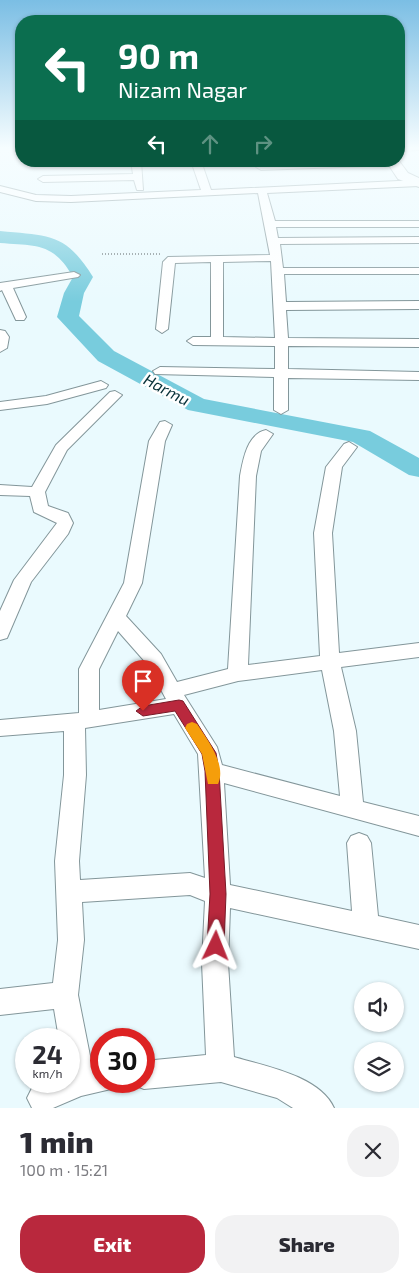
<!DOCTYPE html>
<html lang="en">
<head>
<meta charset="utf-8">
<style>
	:root { --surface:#fff; --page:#f2f2f3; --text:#2b2b33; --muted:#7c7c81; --accent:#b9283d }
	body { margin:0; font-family:"Exo 2",sans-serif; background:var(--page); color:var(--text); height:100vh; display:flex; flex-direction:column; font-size:19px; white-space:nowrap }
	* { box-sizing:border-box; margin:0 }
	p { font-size:16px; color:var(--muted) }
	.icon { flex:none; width:28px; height:28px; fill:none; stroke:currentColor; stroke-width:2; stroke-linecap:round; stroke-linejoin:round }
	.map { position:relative; height:1108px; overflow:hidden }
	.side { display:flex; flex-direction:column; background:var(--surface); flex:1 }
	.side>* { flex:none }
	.guide { position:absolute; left:15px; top:15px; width:390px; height:152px; border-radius:20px; box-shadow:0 1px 4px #0004; background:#0b6e4f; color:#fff; overflow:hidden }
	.controls { position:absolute; left:354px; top:982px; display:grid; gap:10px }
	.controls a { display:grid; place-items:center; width:50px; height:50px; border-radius:50%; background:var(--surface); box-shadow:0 1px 4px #0004; font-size:25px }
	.speed { position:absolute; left:15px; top:1028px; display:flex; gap:10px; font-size:25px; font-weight:700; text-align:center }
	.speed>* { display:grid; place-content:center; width:65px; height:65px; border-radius:50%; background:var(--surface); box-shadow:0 1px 4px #0004; line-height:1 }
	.speed small { font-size:12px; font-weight:400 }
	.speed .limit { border:8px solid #d22; background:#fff; color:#111 }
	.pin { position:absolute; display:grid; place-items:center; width:42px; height:42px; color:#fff; margin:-51px -21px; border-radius:50% 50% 50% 0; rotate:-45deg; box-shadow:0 0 5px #0007 }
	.pin .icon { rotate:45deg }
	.me { position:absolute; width:55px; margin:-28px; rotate:2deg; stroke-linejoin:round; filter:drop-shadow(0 0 4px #0008) }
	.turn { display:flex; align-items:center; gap:18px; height:105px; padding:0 20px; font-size:22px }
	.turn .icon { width:65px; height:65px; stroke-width:2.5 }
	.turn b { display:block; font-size:35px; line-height:42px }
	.lanes { display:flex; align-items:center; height:48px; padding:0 20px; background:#0003; justify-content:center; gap:25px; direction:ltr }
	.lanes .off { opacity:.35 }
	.round { display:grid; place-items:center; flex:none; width:52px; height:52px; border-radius:20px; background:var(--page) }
	.summary { display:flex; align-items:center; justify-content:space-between; height:85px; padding:0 20px }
	h1 { font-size:30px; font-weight:800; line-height:38px }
	.button { display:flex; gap:10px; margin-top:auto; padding:10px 20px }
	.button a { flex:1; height:58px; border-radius:20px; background:var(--accent); color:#fff; font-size:20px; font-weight:800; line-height:58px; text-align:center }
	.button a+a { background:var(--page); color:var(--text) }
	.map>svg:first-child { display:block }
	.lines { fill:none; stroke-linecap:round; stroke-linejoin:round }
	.river { fill:#78ccdd; fill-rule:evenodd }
	.minor-casing { stroke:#83969a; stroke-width:2 }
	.secondary-casing { stroke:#83969a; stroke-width:2 }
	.path { stroke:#838f92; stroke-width:2; stroke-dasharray:1 2; stroke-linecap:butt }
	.minor { fill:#fff; fill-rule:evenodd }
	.secondary { fill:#fff; fill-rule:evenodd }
	.route { fill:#b9283d; stroke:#781a28 }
	.slow { fill:#f59e0b }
	.labels { text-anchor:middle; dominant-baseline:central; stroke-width:5; stroke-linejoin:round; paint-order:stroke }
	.far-water-label { font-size:16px; font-style:italic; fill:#063038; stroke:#fff }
</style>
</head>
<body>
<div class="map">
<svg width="419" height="1108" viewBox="0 0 419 1108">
	<rect width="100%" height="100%" fill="#eafafe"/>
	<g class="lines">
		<path class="river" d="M0,231C49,236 65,232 93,277L84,293L79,316L114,351L204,399L370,431L419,458V477L409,475L353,442L188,410L98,361L57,317L64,293L73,277C53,242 36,246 0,243Z"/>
		<defs>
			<g id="minor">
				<path d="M399,147H419V150L399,151Z"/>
				<path d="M131,161H141L143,190H137L134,180L43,182L38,179L43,176L133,174Z"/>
				<path d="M191,161H201L211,190L419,180V186L267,193L275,221H419V227H276L278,238L419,237V243L280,244L283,268H419V274H284L286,302L419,301V309L286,310L288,338L419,339V347L288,346V369L419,372V380L288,378V410L281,414L274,410V377L155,374L153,371L160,367L275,369V346L193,345L187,341L193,337H211V262L175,263L168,329L162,333L156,329L163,262L168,257L270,255L258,193L71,202L36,201L0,192V186L36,195L71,196L201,190ZM271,261L275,338L223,337V262Z"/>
				<path d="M340,161L398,162L393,165L261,170L256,167L261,164Z"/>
				<path d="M74,272L80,275L78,277L13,288L26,317L24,320H16L2,290L0,291V283Z"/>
				<path d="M0,330L5,331L9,337L7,348L0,352Z"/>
				<path d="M101,381L108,385L106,388L47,404L0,410V402L46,396Z"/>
				<path d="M115,391L122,395L67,450L45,492L48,506L68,513L73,523L68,534L31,582L7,638L0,640V611L14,580L57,523L34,512L30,496L0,495V485L32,487L56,445L110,392Z"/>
				<path d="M165,421L172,425L165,441L142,583L126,616L161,654L177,682L228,669L240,476C243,460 247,434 266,430L273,434L261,451L256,476L248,665L320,656L314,533L326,467L344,444L349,442L357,447L342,467L332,533L339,653L419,643V657L341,667L356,731L363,802L419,816V836L224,783L230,885L352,911L347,843L351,836L359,833L367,836L371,843L378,916L419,925V949L230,908L228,963L234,1057C265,1066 320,1076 334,1108H293L277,1098L221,1082L144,1089L134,1085L132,1081H144V1061L206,1055L202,963L205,901L190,895L82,902L84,940L78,995L92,1066L101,1065V1081H114L111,1089L81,1096L53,1108H32L27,1098L32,1088L48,1081H69V1039H59L54,1009L0,1015V989L53,983L58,940L55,861L64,775V731L0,736V720L79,713V669L124,583L149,441L160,422ZM118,631L147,664L166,699L99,710V669ZM322,670L334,731L340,796L222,765L217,747L184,695L238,681ZM174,714L198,754L205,878L190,873L80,880L79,861L86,775L85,728Z"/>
			</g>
			<path id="secondary" d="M386,161H399L408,173L419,178V187L398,179Z"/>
		</defs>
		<use href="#minor" class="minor-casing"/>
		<use href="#secondary" class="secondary-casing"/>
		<path class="path" d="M102,254H161"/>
		<use href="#minor" class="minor"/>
		<use href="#secondary" class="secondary"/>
	</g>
	<linearGradient id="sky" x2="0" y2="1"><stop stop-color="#7bbee4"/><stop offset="0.49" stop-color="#f6fdff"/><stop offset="1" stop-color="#f6fdff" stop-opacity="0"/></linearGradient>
	<rect width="419" height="302" fill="url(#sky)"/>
	<path class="route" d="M179,700L183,701L216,753L219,771L226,894L224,946L221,951L216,954L210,951L207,946L210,894L205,771L202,754L175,711L143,716L136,711L143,706Z"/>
	<path class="slow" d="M192,722L197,724C207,739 227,765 218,784H208L202,754L185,728L187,724Z"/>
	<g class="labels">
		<g class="far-water-label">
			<text transform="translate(167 389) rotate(28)">Harmu</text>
		</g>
	</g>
</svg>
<div class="controls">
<a><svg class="icon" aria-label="sound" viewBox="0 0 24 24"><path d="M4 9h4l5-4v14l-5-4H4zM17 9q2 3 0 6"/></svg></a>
<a><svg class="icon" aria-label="layers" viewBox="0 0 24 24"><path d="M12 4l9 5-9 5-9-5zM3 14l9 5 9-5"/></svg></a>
</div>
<div class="speed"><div>24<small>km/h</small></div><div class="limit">30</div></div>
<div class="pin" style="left:143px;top:711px;background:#d93025"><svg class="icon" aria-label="arrive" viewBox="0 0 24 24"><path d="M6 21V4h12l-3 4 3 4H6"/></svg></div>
<svg class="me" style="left:216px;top:946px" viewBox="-20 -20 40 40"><path d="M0-17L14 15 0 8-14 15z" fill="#b9283d" stroke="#fff" stroke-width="4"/></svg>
<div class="guide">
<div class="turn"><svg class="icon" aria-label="left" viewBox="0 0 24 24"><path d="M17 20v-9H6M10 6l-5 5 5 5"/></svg><div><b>90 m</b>Nizam Nagar</div></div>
<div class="lanes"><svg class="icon" aria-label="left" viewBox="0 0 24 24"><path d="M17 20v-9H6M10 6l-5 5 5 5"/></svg><svg class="icon off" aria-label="ahead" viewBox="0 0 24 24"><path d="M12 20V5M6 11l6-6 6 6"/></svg><svg class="icon off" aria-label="right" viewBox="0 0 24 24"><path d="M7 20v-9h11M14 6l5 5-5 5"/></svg></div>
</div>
</div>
<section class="side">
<div class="summary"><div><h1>1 min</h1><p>100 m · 15:21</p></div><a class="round"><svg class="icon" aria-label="close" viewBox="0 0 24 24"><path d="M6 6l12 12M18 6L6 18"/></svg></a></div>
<div class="button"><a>Exit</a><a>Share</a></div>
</section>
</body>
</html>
